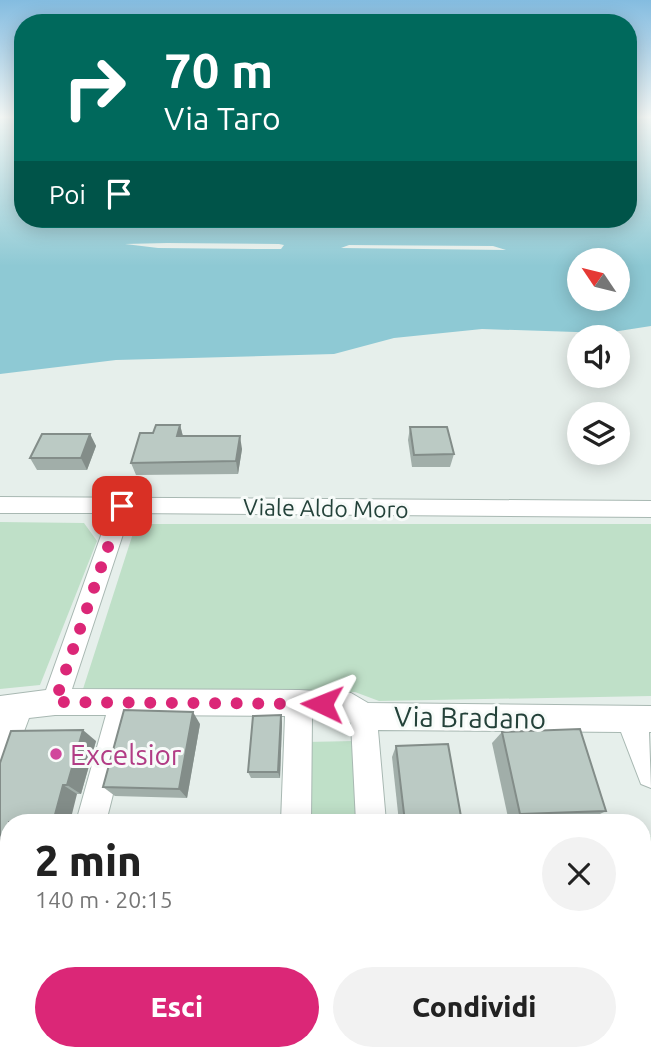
<!DOCTYPE html>
<html lang="it">
<head>
<meta charset="utf-8">
<style>
	:root { --surface:#fff; --page:#f2f2f2; --text:#222; --muted:#767676; --accent:#db2777 }
	body { margin:0; font-family:Ubuntu,sans-serif; background:var(--page); color:var(--text); height:100vh; display:flex; flex-direction:column; font-size:26px; white-space:nowrap }
	* { box-sizing:border-box; margin:0 }
	p { font-size:23px; color:var(--muted) }
	.icon { flex:none; width:38px; height:38px; fill:none; stroke:currentColor; stroke-width:2; stroke-linecap:round; stroke-linejoin:round }
	.map { position:relative; flex:1; overflow:hidden }
	.drawer { position:absolute; left:0px; top:814px; width:651px; height:247px; display:flex; flex-direction:column; background:var(--surface); border-radius:28px 28px 0 0; box-shadow:0 4px 18px #0003 }
	.drawer>* { flex:none }
	.banner { position:absolute; left:14px; top:14px; width:623px; height:214px; border-radius:28px; box-shadow:0 4px 18px #0003; background:#00695c; color:#fff; overflow:hidden }
	.needle { width:46px; rotate:305deg }
	.tools { position:absolute; left:567px; top:248px; display:grid; gap:14px }
	.tools a { display:grid; place-items:center; width:63px; height:63px; border-radius:50%; background:var(--surface); box-shadow:0 4px 18px #0003; font-size:35px }
	.pin { position:absolute; display:grid; place-items:center; width:60px; height:60px; color:#fff; margin:-30px; border-radius:14px; box-shadow:0 4px 10px #0006 }
	.me { position:absolute; width:77px; margin:-38px; rotate:272deg; stroke-linejoin:round; filter:drop-shadow(0 0 5px #0008) }
	.turn { display:flex; align-items:center; gap:24px; height:147px; padding:0 35px; font-size:32px }
	.turn .icon { width:91px; height:91px; stroke-width:2.5 }
	.turn b { display:block; font-size:49px; line-height:60px }
	.then { display:flex; align-items:center; height:66px; padding:0 35px; background:#0003; gap:14px; font-size:26px }
	.round { display:grid; place-items:center; flex:none; width:74px; height:74px; border-radius:37px; background:var(--page) }
	.headline { display:flex; align-items:center; justify-content:space-between; height:119px; padding:0 35px }
	h1 { font-size:42px; font-weight:800; line-height:52px }
	.action { display:flex; gap:14px; margin-top:auto; padding:14px 35px }
	.action a { flex:1; height:80px; border-radius:42px; background:var(--accent); color:#fff; font-size:28px; font-weight:800; line-height:80px; text-align:center }
	.action a+a { background:var(--page); color:var(--text) }
	.map>svg:first-child { display:block }
	.green { fill:#bfe0c8 }
	.water { fill:#8ec9d4; fill-rule:evenodd }
	.pier { fill:#e6efeb }
	.lines { fill:none; stroke-linecap:round; stroke-linejoin:round }
	.minor-casing { stroke:#a8b8b2; stroke-width:2 }
	.minor { fill:#fff; fill-rule:evenodd }
	.wall { fill:#a1aea9 }
	.shaded-wall { fill:#838d89 }
	.building { fill:#bbcac4; stroke:#838d89; stroke-width:2 }
	.route { stroke:#db2777; stroke-width:12; stroke-dasharray:0 21.6 }
	.hotel-dot { fill:#d1479c; stroke:#f7fbf9; stroke-width:2.5 }
	.labels { text-anchor:middle; dominant-baseline:central; stroke-width:6; stroke-linejoin:round; paint-order:stroke }
	.street-label { font-size:23px; fill:#24423a; stroke:#f7fbf9 }
	.near-street-label { font-size:28px; fill:#24423a; stroke:#f7fbf9 }
	.near-hotel-label { font-size:28px; fill:#b23c85; stroke:#f7fbf9; text-anchor:start }
</style>
</head>
<body>
<div class="map">
<svg width="651" height="1060" viewBox="0 0 651 1060">
	<rect width="100%" height="100%" fill="#e6efeb"/>
	<g class="green">
		<path d="M0,522L84,523L97,541L40,685L0,689Z"/>
		<path d="M136,524H651V696L379,701L355,692L83,689Z"/>
		<path d="M356,741L359,822H303L305,742Z"/>
		<rect x="642" y="836" width="9" height="128"/>
	</g>
	<path class="water" d="M0,118H23V219H628V118H651V326L606,333L482,329L394,338L334,354L116,360L0,374ZM579,261H618V299H579Z"/>
	<g class="pier">
		<path d="M167,243L279,244L284,245L281,249H263L158,248L125,244Z"/>
		<path d="M349,245L493,246L506,250L341,248Z"/>
	</g>
	<g class="lines">
		<defs>
			<g id="minor">
				<path d="M0,497L651,501V517L130,513L72,689L299,690L351,693L368,703L651,706V732H649L651,788L641,784L621,732L378,730L386,822H356L351,723L346,719L312,717L311,822H281L285,716L133,715L106,822H76L106,715H55L29,718L10,769L0,773V696L46,690L109,513H0Z"/>
				<path d="M14,1052H51L49,1060H11Z"/>
				<path d="M273,1052H309L310,1060H272Z"/>
				<path d="M366,1052H402L403,1060H365Z"/>
			</g>
		</defs>
		<use href="#minor" class="minor-casing"/>
		<use href="#minor" class="minor"/>
	</g>
	<g class="wall">
		<path d="M180,425L183,436L242,449L238,474L136,475L131,463L153,433Z"/>
		<path d="M410,427L454,454L450,467H412L408,440Z"/>
		<path d="M90,434L96,446L87,470H37L30,458Z"/>
		<path d="M281,715L282,723L280,778H251L248,772Z"/>
		<path d="M200,724L187,798L115,796L103,787Z"/>
		<path d="M502,732L606,811L590,819L509,822L492,743Z"/>
		<path d="M96,741L81,794H77L9,822V896H0V763Z"/>
		<path d="M396,746L462,822H399L392,757Z"/>
		<path d="M642,1049H651V1060H616L614,1052H642Z"/>
		<path d="M423,1052H511L512,1060H424Z"/>
	</g>
	<g class="shaded-wall">
		<path d="M180,425L183,437L177,436Z"/>
		<path d="M90,434L96,446L87,470L81,458Z"/>
		<path d="M240,436L242,449L238,474L236,461Z"/>
		<path d="M193,712L200,724L187,798L179,789Z"/>
		<path d="M281,715L282,723L280,778L278,772Z"/>
		<path d="M83,730L96,741L81,794L67,785Z"/>
		<path d="M63,785L77,794L70,822H53Z"/>
		<path d="M129,1052H141L140,1060H127Z"/>
	</g>
	<g class="building">
		<path d="M156,425H180L177,436H240L236,461L131,463L140,433H153Z"/>
		<path d="M410,427H447L454,454L414,455Z"/>
		<path d="M42,434H90L81,458H30Z"/>
		<path d="M124,710L193,712L179,789L103,787Z"/>
		<path d="M281,715L278,772H248L253,716Z"/>
		<path d="M580,729L606,811L520,814L502,732Z"/>
		<path d="M83,730L67,785H63L53,822H9V893H0V763L11,731Z"/>
		<path d="M448,744L462,822H405L396,746Z"/>
		<path d="M62,1052H129L127,1060H60Z"/>
		<path d="M430,1052H511L512,1060H431Z"/>
	</g>
	<linearGradient id="sky" x2="0" y2="1"><stop stop-color="#84bce0"/><stop offset="0.44" stop-color="#f4f8f6"/><stop offset="1" stop-color="#f4f8f6" stop-opacity="0"/></linearGradient>
	<rect width="651" height="266" fill="url(#sky)"/>
	<g class="lines">
		<path class="route" d="M122,506L55,702L322,704"/>
	</g>
	<circle class="hotel-dot" cx="56" cy="754" r="7"/>
	<g class="labels">
		<g class="street-label">
			<text transform="translate(326 508) rotate(1)">Viale Aldo Moro</text>
		</g>
		<g class="near-street-label">
			<text transform="translate(470 717) rotate(1)">Via Bradano</text>
		</g>
		<g class="near-hotel-label">
			<text x="70" y="754">Excelsior</text>
		</g>
	</g>
</svg>
<div class="tools">
<a><svg class="needle" viewBox="-14 -14 28 28"><path d="M0-13l5 13h-10z" fill="#e53935"/><path d="M0 13l5-13h-10z" fill="#767676"/></svg></a>
<a><svg class="icon" aria-label="sound" viewBox="0 0 24 24"><path d="M4 9h4l5-4v14l-5-4H4zM17 9q2 3 0 6"/></svg></a>
<a><svg class="icon" aria-label="layers" viewBox="0 0 24 24"><path d="M12 4l9 5-9 5-9-5zM3 14l9 5 9-5"/></svg></a>
</div>
<div class="pin" style="left:122px;top:506px;background:#d93025"><svg class="icon" aria-label="arrive" viewBox="0 0 24 24"><path d="M6 21V4h12l-3 4 3 4H6"/></svg></div>
<svg class="me" style="left:322px;top:704px" viewBox="-20 -20 40 40"><path d="M0-17L14 15 0 8-14 15z" fill="#db2777" stroke="#fff" stroke-width="4"/></svg>
<div class="banner">
<div class="turn"><svg class="icon" aria-label="right" viewBox="0 0 24 24"><path d="M7 20v-9h11M14 6l5 5-5 5"/></svg><div><b>70 m</b>Via Taro</div></div>
<div class="then">Poi<svg class="icon" aria-label="arrive" viewBox="0 0 24 24"><path d="M6 21V4h12l-3 4 3 4H6"/></svg></div>
</div>
<section class="drawer">
<div class="headline"><div><h1>2 min</h1><p>140 m · 20:15</p></div><a class="round"><svg class="icon" aria-label="close" viewBox="0 0 24 24"><path d="M6 6l12 12M18 6L6 18"/></svg></a></div>
<div class="action"><a>Esci</a><a>Condividi</a></div>
</section>
</div>
</body>
</html>
